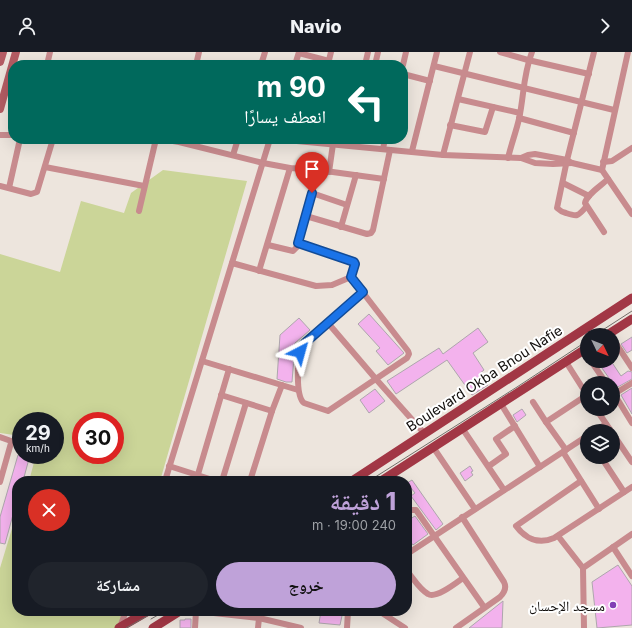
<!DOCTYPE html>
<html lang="ar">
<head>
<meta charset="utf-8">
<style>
	:root { --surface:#171b24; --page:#20242c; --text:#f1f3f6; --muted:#9ea1a6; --accent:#bfa2d9 }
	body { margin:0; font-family:Inter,"Noto Naskh Arabic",sans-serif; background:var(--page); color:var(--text); direction:rtl; height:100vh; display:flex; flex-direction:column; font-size:15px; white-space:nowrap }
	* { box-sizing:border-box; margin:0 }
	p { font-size:13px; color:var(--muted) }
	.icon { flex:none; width:22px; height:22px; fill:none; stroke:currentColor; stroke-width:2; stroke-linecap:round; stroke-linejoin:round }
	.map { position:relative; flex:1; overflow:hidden; direction:ltr }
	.panel { position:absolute; left:12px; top:424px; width:400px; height:140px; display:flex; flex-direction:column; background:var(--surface); border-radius:16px; box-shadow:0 4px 16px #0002; direction:rtl }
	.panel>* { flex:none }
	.hud { position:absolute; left:8px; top:8px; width:400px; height:84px; border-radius:16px; box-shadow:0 4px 16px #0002; direction:rtl; background:#00695c; color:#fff; overflow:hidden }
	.needle { width:26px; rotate:133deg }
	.tools { position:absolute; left:580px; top:276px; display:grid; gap:8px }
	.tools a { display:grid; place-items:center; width:40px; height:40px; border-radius:50%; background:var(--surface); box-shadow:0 4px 16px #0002; font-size:20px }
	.speed { position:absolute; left:12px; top:360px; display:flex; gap:8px; font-size:20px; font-weight:700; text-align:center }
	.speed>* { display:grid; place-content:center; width:52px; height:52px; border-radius:50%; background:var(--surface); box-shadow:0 4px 16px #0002; line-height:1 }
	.speed small { font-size:10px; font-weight:400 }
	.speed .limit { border:6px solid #d22; background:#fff; color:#111 }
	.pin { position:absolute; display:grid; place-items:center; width:34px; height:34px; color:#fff; margin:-41px -17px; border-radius:50% 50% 50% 0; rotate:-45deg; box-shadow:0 0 4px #0007 }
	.pin .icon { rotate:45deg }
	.me { position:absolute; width:44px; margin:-22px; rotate:39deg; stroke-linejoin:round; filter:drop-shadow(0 0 3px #0008) }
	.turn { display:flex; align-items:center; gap:14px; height:84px; padding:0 16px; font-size:18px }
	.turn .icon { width:52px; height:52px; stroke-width:2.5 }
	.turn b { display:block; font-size:28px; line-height:34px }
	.round { display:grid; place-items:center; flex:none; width:42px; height:42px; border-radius:21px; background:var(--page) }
	.headline { display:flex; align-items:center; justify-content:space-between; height:68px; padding:0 16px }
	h1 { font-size:24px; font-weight:800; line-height:30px; color:var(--accent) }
	.action { display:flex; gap:8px; margin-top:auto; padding:8px 16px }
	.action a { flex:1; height:46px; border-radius:24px; background:var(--accent); color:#111; font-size:16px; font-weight:800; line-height:46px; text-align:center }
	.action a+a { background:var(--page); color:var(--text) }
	header { display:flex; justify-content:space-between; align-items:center; height:52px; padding:0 16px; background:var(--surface); font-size:18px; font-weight:800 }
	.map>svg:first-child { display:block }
	.green { fill:#cbd598; fill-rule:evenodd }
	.building { fill:#f3b2ed; stroke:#aea6ad }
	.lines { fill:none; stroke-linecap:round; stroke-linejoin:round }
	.street { stroke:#c88b8e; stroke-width:6 }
	.secondary { stroke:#b45c63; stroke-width:8 }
	.primary { stroke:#a23745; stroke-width:9 }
	.tram { stroke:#746f6b; stroke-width:1 }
	.route-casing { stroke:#114b97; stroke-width:10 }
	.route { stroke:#1a73e8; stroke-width:7 }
	.poi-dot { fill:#8240b5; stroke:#fff; stroke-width:1.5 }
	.labels { text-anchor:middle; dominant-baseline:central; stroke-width:4; stroke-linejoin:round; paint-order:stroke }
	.street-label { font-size:14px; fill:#120f0d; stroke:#fff }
	.poi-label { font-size:14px; fill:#120f0d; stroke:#fff; text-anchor:end }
</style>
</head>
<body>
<header><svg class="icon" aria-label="forward" viewBox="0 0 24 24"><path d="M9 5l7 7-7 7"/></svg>Navio<svg class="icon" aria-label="person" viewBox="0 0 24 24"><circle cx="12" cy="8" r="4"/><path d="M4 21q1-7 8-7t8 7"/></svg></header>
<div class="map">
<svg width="632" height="576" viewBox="0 0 632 576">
	<rect width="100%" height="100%" fill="#ede5dd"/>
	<g class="green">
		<path d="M163,118L247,129L160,429H29L36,403H55V369H21V384L0,381V202L60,220L81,149L124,161L131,141ZM81,369H115V403H81Z"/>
		<path d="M17,460V559H122L124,571L115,576H0V516Z"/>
	</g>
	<g class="building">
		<path d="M369,262L404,301L388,313L376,299L380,296L358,272Z"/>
		<path d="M299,266L310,278L295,291L292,330H286L277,327L280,283Z"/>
		<path d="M478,276L488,290L473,301L484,318L479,322L488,333L472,343L447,308L396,342L387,329L439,296L443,302Z"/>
		<path d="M632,285V298L627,301L621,292Z"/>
		<path d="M597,309H611L621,324L628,319L632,320V327L616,336Z"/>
		<path d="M632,336V362L621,343Z"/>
		<path d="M375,337L385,349L369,361L360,348Z"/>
		<path d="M522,357L526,363L517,370L513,363Z"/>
		<path d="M18,403H30L23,429H17V448L5,492L0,491V465Z"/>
		<path d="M470,414L473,419L471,420L473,423L465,429L460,421Z"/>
		<path d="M412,428L443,472L436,478L411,444L415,441L407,431Z"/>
		<path d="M415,464L428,482L413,493L407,485V469Z"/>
		<path d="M618,513L632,534V573L597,576L592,530Z"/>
		<path d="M503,549L502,576H469Z"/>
		<path d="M321,559H343L340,573L319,571Z"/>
		<path d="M185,567H191V576H180V568H185Z"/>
	</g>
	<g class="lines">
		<g class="street">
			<path d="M500,0L528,8L589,22"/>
			<path d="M299,1L329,9"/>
			<path d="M328,12L331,0"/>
			<path d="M47,13L50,0"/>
			<path d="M196,13L199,0"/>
			<path d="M261,13L265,0"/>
			<path d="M295,13L299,0"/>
			<path d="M365,13L368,0"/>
			<path d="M375,13L378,0"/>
			<path d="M403,13L406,0"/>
			<path d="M434,14L614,58"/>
			<path d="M403,22L430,29"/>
			<path d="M458,47L520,61"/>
			<path d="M519,66L574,81"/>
			<path d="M450,73L485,80L493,55"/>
			<path d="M0,83H13"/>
			<path d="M161,87L179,90L263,111L290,116L318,118L384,127"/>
			<path d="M276,87L443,103L521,106L535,111L553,112L572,111"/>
			<path d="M383,97L385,87"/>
			<path d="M412,99L437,0"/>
			<path d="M233,103L238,87"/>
			<path d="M443,103L470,0"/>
			<path d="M508,106C511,93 516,80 519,67C524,44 523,23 532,0"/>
			<path d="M521,106L528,103L535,102L567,108L572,111L602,118L632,162"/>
			<path d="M603,110L612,109L632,96"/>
			<path d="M45,115L144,134"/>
			<path d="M602,118L628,0"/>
			<path d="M329,120L333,92"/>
			<path d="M563,131L589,144"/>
			<path d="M0,134L31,142L37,140L53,87"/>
			<path d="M9,136L20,87"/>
			<path d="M312,141L347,153"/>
			<path d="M586,155C578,164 578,165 566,161C562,160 560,159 557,156L567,108L594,0"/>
			<path d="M139,159L156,87"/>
			<path d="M306,164L367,182L371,181L373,178L390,98"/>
			<path d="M341,175L356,123"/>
			<path d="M604,180L585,151C587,142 601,134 608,127"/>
			<path d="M298,191L351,208L355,212L351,225"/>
			<path d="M268,193L293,199L296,196L306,164L318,118"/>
			<path d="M232,211L316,234L332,233L351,225"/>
			<path d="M259,219L290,116"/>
			<path d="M351,225L408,299L409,302L407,306L328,359L304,351C295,344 298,307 300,296L363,240"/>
			<path d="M328,271L375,326L424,381"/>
			<path d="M613,287L632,316"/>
			<path d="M202,309L298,338"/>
			<path d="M591,309L606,331"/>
			<path d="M566,310L587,343"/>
			<path d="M613,340L632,371"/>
			<path d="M614,342L632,331"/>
			<path d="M221,343L272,359"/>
			<path d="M533,350L546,370"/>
			<path d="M501,352L540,415"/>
			<path d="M596,357L611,379"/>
			<path d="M462,376L504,438"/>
			<path d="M595,379L606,372"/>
			<path d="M613,382L632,410"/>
			<path d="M0,385L11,389V391L0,430"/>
			<path d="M433,395L475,457"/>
			<path d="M566,398L546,370L587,343"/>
			<path d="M563,400L599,457"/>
			<path d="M601,405L624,440"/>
			<path d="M169,414L216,429"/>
			<path d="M489,414L506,402L496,387L515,374"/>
			<path d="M165,429L270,87"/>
			<path d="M196,429L229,317"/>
			<path d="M222,429L246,351"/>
			<path d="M250,429L272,359L282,333"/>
			<path d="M581,429L516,474C525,486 538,493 554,486L632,435"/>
			<path d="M407,460L411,458H416L484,555"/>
			<path d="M558,484L583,516L584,576"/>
			<path d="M613,495L632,524"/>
			<path d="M407,502L587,384"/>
			<path d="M583,516L632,482"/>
			<path d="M407,519C413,526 420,538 428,542C436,547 456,531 463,526"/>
			<path d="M196,559L259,566L301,576"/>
			<path d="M379,559L405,576"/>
			<path d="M120,575L126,559"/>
			<path d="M195,576L196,559"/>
			<path d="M258,576L259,566"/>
			<path d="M347,576L348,559"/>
			<path d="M456,576L500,545C504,541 507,536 504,530L462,465"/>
		</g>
		<g class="secondary">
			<path d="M0,10L3,0"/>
			<path d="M0,57L16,0"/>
		</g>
		<g class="primary">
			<path d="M607,283L632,267"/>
			<path d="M352,429L632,246"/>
			<path d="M381,429L587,296"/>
			<path d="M119,576L148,559"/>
			<path d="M153,576L180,559"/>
		</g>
		<g class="tram">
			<path d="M595,283L632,259"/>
			<path d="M369,429L517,335L587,289"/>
			<path d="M151,567L165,559"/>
			<path d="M126,576L156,559"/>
		</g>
	</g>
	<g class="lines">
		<defs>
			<path id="route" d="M300,300V296L306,290L363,240L351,225L355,212L354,210L298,191L312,141"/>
		</defs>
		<use href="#route" class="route-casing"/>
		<use href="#route" class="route"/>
	</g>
	<circle class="poi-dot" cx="613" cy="553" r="4"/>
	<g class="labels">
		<g class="street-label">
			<text transform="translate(484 326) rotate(-33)">Boulevard Okba Bnou Nafie</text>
		</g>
		<g class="poi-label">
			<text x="605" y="553">مسجد الإحسان</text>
		</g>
	</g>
</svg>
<div class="tools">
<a><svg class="needle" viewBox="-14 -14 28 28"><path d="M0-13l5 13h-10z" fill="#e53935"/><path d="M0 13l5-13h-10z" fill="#9ea1a6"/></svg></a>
<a><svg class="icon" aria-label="search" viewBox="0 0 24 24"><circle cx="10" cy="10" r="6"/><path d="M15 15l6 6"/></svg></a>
<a><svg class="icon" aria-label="layers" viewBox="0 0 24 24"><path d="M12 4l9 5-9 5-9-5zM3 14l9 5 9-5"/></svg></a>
</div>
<div class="speed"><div>29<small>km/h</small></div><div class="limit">30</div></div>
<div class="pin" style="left:312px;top:141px;background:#d93025"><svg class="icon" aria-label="arrive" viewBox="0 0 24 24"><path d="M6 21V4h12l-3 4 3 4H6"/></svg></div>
<svg class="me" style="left:300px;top:300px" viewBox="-20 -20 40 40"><path d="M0-17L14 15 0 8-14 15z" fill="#1a73e8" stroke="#fff" stroke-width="4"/></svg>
<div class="hud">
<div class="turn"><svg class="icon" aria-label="left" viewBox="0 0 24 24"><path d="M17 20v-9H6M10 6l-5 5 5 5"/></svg><div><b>90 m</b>انعطف يسارًا</div></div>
</div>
<section class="panel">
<div class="headline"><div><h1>1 دقيقة</h1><p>240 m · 19:00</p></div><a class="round" style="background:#d93025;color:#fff"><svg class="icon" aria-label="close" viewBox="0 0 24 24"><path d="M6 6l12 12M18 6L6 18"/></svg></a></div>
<div class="action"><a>خروج</a><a>مشاركة</a></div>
</section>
</div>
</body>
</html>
